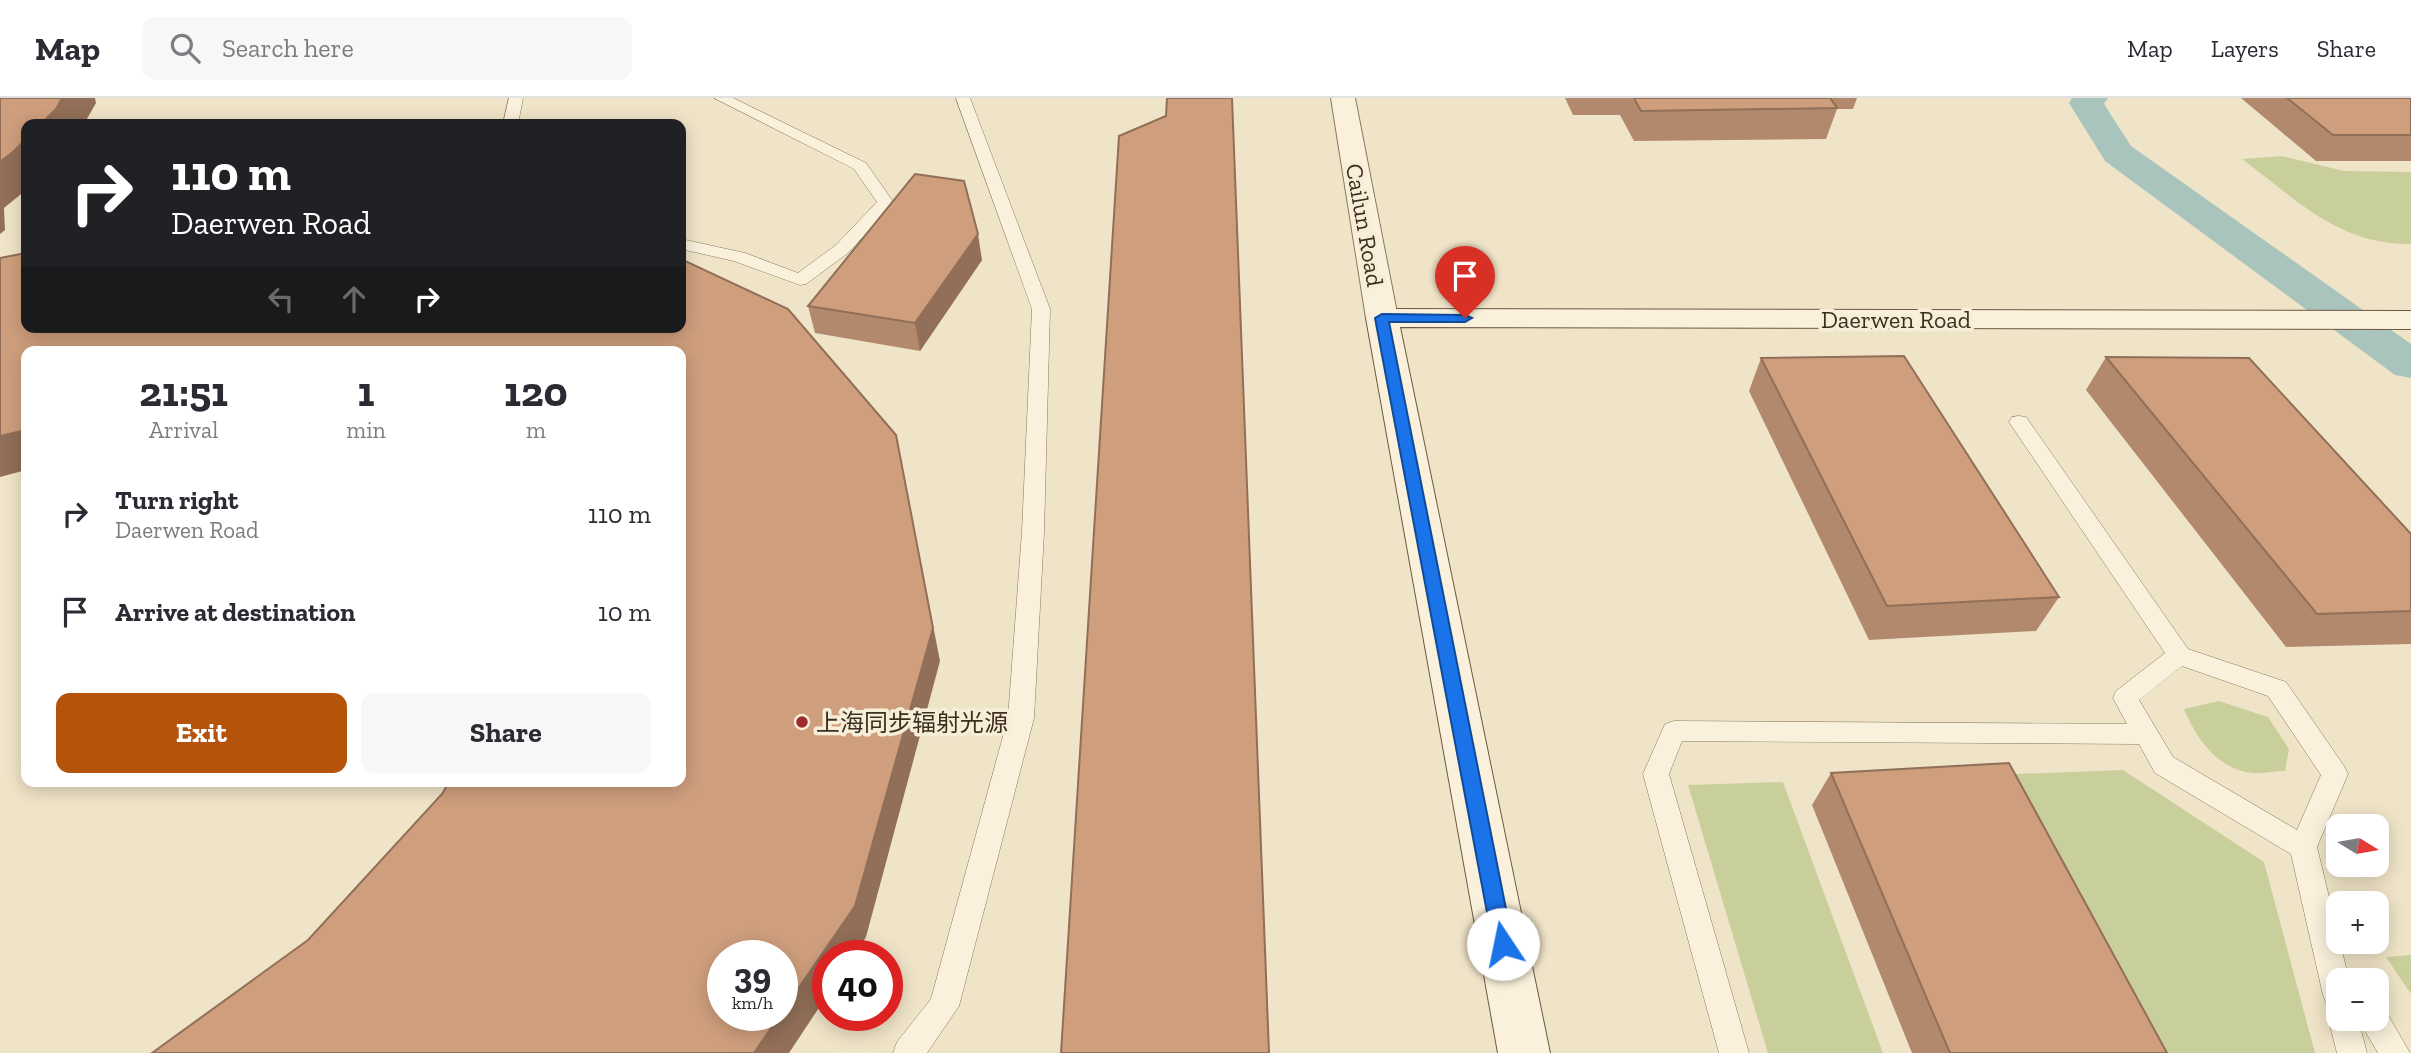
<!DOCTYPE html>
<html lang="en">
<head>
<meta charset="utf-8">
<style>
	:root { --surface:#fff; --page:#f7f7f7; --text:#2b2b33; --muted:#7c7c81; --line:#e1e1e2; --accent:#b45309 }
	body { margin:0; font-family:"Zilla Slab","Noto Sans SC",serif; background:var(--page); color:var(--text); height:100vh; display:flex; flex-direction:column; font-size:26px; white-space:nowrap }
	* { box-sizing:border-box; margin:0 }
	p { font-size:23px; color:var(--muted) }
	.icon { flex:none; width:38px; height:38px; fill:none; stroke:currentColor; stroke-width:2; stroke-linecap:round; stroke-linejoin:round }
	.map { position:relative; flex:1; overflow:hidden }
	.details { position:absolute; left:21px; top:248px; width:665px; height:441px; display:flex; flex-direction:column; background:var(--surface); border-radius:14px; box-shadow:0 4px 18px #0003 }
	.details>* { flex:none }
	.top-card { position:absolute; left:21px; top:21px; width:665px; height:214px; border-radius:14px; box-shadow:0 4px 18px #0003; background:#202124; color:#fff; overflow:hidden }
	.needle { width:46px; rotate:101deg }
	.tools { position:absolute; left:2326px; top:716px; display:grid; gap:14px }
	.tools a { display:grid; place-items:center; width:63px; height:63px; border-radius:14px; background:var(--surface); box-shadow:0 4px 18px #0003; font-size:35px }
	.speed { position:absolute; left:707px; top:842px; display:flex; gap:14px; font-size:35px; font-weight:700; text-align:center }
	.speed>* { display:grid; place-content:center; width:91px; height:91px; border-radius:50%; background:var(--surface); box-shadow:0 4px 18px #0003; line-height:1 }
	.speed small { font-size:18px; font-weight:400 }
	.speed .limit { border:10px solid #d22; background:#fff; color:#111 }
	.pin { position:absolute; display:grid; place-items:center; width:60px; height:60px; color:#fff; margin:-72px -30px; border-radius:50% 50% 50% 0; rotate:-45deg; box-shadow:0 0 7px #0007 }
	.pin .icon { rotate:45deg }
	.me { position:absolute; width:77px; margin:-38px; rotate:349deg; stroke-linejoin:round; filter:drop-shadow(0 0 5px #0008) }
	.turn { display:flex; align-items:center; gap:24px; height:147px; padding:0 35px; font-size:32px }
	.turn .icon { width:91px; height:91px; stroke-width:2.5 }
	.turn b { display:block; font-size:49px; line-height:60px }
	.lanes { display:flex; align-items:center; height:66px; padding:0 35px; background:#0003; justify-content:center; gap:35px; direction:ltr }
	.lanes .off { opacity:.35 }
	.eta { display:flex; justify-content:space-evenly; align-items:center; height:119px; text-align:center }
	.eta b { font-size:42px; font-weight:700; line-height:49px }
	.primary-button { display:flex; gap:14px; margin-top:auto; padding:14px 35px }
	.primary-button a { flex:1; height:80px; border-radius:14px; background:var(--accent); color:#fff; font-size:28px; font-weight:700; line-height:80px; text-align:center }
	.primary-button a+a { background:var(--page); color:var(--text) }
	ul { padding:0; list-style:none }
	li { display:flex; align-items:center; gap:21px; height:98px; padding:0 35px }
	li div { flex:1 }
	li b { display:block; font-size:26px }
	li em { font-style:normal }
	header { display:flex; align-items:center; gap:42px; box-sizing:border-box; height:98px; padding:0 35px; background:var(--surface); border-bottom:2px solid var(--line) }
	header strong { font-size:33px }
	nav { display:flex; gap:38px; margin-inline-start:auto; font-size:24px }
	.search { width:490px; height:63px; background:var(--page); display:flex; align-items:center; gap:18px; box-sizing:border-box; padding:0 24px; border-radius:14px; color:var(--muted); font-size:26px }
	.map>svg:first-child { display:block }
	.green { fill:#c9cf9b }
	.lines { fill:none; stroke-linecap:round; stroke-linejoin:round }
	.canal { fill:#a9c4bc; fill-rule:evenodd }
	.lane-casing { stroke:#8d765c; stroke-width:1 }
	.street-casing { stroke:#8d765c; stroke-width:2 }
	.secondary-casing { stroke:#6f573f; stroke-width:2 }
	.lane { fill:#faf1dc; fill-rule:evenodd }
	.street { fill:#faf1dc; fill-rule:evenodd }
	.secondary { fill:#faf1dc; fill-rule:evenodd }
	.wall { fill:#b2896c }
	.shaded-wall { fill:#916f58 }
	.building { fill:#cf9f7d; stroke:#916f58; stroke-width:2 }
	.route { fill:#1a73e8; stroke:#114b97; stroke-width:2 }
	.poi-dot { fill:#9e2a2b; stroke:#f7eed8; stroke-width:2.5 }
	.labels { text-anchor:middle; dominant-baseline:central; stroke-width:7; stroke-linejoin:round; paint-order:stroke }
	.street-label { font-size:24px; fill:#3d2e20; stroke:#f7eed8 }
	.poi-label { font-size:24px; fill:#3d2e20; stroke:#f7eed8; text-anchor:start }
</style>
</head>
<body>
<header>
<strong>Map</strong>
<div class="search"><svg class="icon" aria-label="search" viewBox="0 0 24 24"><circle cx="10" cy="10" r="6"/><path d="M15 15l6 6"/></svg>Search here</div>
<nav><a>Map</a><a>Layers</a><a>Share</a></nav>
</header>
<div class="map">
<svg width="2411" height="955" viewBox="0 0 2411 955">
	<rect width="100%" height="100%" fill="#f0e4c8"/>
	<g class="green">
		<path d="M2282,58L2344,73L2411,74V146C2339,147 2297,102 2242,61Z"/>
		<path d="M2219,603L2268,619L2289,651L2285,673C2275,673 2263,676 2252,675C2217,671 2196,640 2184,611Z"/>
		<path d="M2123,672L2264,764L2315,955H2140L1989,677Z"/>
		<path d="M1783,684L1883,955H1768L1688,687Z"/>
		<path d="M2411,857V896L2386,859Z"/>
	</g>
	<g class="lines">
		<path class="canal" d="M2072,0H2108L2104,6L2131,48L2411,246V280L2395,277L2105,63L2069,5Z"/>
		<defs>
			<g id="lane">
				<path d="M509,0H523L518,26H503Z"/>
				<path d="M714,0H733L866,65L894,105L848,155L806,186L800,187L734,163L681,151V141L745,155L798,175L836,147L877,104L854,71Z"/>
				<path d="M956,0H970L1050,211L1044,434L1034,620L959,908L927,955H893L897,944L931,901L1008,620L1022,434L1032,211Z"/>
				<path d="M2019,318L2026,319L2188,551L2286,584L2344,668L2348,676L2317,749L2349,882H2338V920H2376V907L2384,910L2410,955H2378L2358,921L2367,955H2337L2328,920L2334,909L2327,907L2323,897L2291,756L2155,675L2139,646L1682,643L1669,676L1749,955H1719L1643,676L1665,626L1674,623L2127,626L2113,600L2116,593L2165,555L2009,324L2012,319ZM2182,568L2268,598L2321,677L2297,732L2173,659L2139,602Z"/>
			</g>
			<path id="street" d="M1331,0H1355L1398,220L1393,227L1382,229L1371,227L1366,220Z"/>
			<path id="secondary" d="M1382,211L2411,213V231L1400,229L1550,955H1498L1366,220L1371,213Z"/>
		</defs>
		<use href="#lane" class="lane-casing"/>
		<use href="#street" class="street-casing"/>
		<use href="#secondary" class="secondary-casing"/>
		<use href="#lane" class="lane"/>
		<use href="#street" class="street"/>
		<use href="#secondary" class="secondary"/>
	</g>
	<g class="wall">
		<path d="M1565,0H1857L1853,11H1837L1826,41L1634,43L1620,17H1573Z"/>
		<path d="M2241,0H2411V63H2316Z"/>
		<path d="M982,162L920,253L815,235L808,208Z"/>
		<path d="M2106,259L2411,436V546L2286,549L2086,292Z"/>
		<path d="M1761,260L2059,499L2036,533L1869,542L1749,293Z"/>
		<path d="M1831,675L2167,955H1912L1812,707Z"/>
	</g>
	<g class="shaded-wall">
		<path d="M62,0H95L96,5L84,26H41Z"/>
		<path d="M26,41V92L4,110L5,132L0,136V64Z"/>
		<path d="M978,136L982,162L920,253L915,225Z"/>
		<path d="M26,332V372L0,379V338Z"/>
		<path d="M896,337L940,563L866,839L854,858H828V896L789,955H754L780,917H782Z"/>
	</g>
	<g class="building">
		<path d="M0,0H62L56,11L41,26H26V41L14,53L0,64Z"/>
		<path d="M1167,0H1232L1269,955H1061L1119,38L1166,18Z"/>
		<path d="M1634,0H1830L1837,10L1641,13Z"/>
		<path d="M2287,0H2411V37H2333Z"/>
		<path d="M915,76L964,83L978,136L915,225L808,208Z"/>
		<path d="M26,155V229H681V161L788,211L896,337L933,530L855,808L782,914V858H723V917H780L754,955H152L308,842L442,696L449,684H681V254H26V332L0,338V160Z"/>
		<path d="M1904,258L2059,499L1887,508L1761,260Z"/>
		<path d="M2106,259L2249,260L2411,436V513L2317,516Z"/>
		<path d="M2009,665L2167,955H1950L1831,675Z"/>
	</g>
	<path class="route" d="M1382,216L1465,217L1472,220L1465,224H1389L1513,846L1510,853L1503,855L1496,853L1493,846L1375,220Z"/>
	<circle class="poi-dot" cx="802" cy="624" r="7"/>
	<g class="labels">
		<g class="street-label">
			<text transform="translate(1365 127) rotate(80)">Cailun Road</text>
			<text x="1896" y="221">Daerwen Road</text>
		</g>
		<g class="poi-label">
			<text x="816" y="624">上海同步辐射光源</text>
		</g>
	</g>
</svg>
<div class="tools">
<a><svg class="needle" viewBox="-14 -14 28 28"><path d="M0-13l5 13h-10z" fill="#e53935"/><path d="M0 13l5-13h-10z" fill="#7c7c81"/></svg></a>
<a>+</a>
<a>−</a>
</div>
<div class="speed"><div>39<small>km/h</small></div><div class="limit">40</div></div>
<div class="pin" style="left:1465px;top:220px;background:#d93025"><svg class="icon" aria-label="arrive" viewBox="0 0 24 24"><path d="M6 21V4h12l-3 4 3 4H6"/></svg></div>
<svg class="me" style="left:1503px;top:846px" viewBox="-20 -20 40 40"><circle r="19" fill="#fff"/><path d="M0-13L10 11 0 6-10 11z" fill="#1a73e8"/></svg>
<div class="top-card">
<div class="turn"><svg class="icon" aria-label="right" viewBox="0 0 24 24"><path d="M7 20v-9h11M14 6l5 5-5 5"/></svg><div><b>110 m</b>Daerwen Road</div></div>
<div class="lanes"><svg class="icon off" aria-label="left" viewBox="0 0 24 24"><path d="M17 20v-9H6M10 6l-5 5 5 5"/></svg><svg class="icon off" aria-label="ahead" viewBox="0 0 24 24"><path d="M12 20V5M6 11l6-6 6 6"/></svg><svg class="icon" aria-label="right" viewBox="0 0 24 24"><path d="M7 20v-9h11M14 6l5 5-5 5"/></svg></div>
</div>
<section class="details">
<div class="eta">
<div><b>21:51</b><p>Arrival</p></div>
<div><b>1</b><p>min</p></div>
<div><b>120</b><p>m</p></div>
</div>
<ul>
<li><svg class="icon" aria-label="right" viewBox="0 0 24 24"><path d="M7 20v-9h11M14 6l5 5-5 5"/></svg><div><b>Turn right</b><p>Daerwen Road</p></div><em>110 m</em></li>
<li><svg class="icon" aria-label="arrive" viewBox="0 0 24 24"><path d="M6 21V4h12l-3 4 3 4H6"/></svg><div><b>Arrive at destination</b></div><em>10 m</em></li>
</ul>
<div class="primary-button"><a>Exit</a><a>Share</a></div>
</section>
</div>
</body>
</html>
